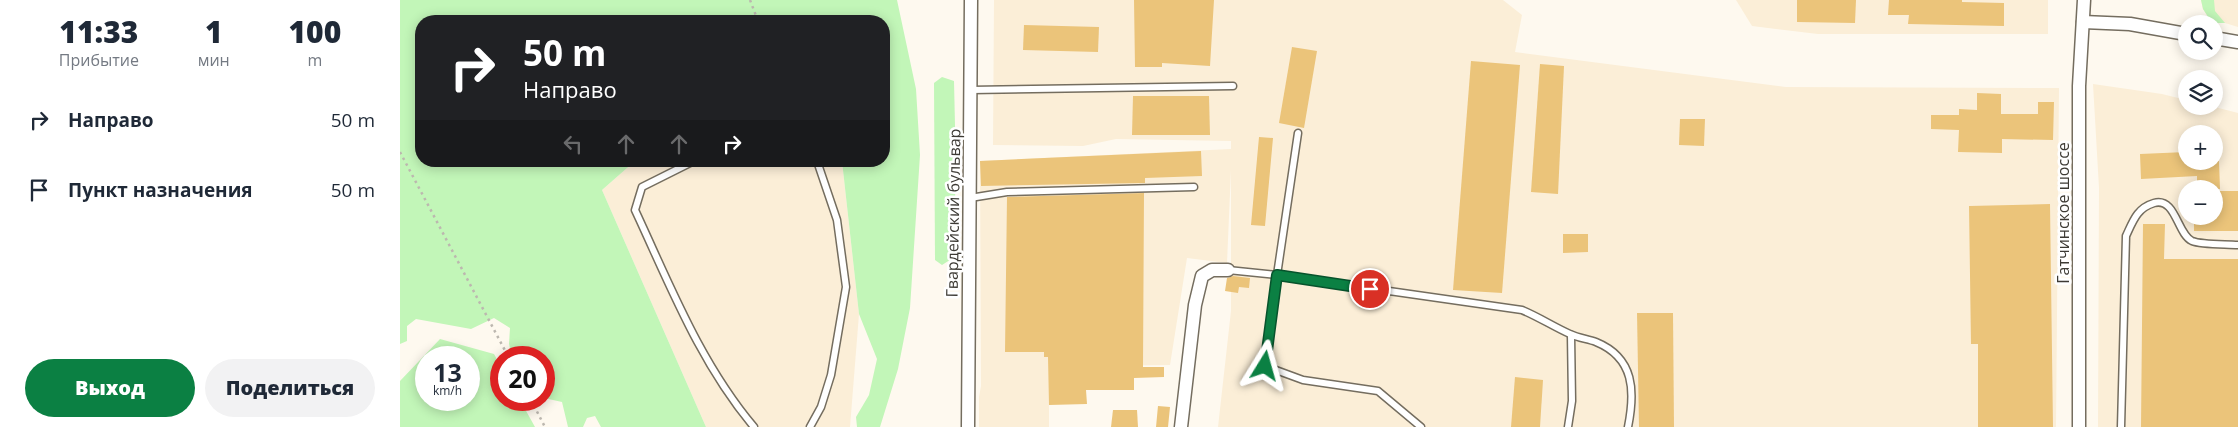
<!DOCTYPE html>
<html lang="ru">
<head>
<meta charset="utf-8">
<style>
	:root { --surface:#fff; --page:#f2f2f3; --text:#1f2937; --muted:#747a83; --accent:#0b8043 }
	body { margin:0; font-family:"Open Sans",sans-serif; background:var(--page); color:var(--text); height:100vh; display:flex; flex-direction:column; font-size:19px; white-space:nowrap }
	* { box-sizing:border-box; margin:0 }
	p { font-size:16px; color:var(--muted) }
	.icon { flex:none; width:28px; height:28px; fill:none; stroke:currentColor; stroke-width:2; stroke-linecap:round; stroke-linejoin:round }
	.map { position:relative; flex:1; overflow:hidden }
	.panel { display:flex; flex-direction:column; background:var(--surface); width:400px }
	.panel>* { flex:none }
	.top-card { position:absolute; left:15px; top:15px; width:475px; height:152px; border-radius:20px; box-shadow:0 2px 12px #0003; background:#202124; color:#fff; overflow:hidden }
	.fabs { position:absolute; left:1778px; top:15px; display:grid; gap:10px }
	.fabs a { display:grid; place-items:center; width:45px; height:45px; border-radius:50%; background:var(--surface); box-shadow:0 2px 12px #0003; font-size:25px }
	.speed { position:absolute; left:15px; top:346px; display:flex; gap:10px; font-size:25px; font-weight:700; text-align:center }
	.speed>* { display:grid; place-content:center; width:65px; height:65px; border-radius:50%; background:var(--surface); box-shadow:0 2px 12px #0003; line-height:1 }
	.speed small { font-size:12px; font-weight:400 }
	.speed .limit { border:8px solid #d22; background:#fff; color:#111 }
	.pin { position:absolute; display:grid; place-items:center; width:42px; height:42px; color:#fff; margin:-21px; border:2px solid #fff; border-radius:50%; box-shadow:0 1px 5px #0007 }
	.me { position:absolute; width:55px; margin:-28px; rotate:8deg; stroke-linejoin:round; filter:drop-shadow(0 0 4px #0008) }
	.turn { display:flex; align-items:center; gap:18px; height:105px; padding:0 25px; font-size:22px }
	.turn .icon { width:65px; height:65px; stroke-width:2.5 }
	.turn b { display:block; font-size:35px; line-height:42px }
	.lanes { display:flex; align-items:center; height:48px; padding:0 25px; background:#0003; justify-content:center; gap:25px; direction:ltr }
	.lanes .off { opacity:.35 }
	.eta { display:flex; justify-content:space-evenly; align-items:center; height:85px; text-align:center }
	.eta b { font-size:30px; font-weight:800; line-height:35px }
	.action { display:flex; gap:10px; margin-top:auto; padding:10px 25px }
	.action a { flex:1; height:58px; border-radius:30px; background:var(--accent); color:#fff; font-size:20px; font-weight:800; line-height:58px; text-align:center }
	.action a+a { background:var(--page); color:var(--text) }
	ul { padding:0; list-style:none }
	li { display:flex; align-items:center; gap:15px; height:70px; padding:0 25px }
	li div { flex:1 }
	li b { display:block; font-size:19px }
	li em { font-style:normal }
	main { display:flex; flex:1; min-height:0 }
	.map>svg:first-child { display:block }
	.built { fill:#fbeed7; fill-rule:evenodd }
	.green { fill:#c2f6b8; fill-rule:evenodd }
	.building { fill:#ebc47a }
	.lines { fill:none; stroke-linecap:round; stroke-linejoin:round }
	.service-casing { stroke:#746d5f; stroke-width:9 }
	.minor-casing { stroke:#746d5f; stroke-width:15 }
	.path { stroke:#bcb7af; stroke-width:2.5; stroke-dasharray:2.5 4; stroke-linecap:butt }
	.service { stroke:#fff; stroke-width:6 }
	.minor { stroke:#fff; stroke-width:12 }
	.route-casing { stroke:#07532c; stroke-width:12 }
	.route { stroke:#0b8043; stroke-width:9 }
	.labels { text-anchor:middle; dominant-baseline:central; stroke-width:5; stroke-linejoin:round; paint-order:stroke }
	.street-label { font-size:16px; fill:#3d3a34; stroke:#fff }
</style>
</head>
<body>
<main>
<section class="panel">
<div class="eta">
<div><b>11:33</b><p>Прибытие</p></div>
<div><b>1</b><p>мин</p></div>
<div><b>100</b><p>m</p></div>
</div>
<ul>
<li><svg class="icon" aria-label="right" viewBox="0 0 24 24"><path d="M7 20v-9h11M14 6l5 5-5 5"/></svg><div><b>Направо</b></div><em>50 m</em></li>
<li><svg class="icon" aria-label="arrive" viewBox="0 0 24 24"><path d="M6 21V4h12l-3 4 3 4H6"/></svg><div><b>Пункт назначения</b></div><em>50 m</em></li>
</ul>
<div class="action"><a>Выход</a><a>Поделиться</a></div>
</section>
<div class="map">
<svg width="1838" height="427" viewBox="0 0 1838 427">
	<rect width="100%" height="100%" fill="#fef9ef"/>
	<g class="built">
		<path d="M594,0H1103L1122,15L1115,52L1386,87L1659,88L1656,427H818L831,311V170L827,263L787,258L770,365L685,366L649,405V427H579V397L581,386L580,161L831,149V141L716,139L683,146L593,145Z"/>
		<path d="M1336,0H1648V34H1418L1352,26Z"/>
		<path d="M1801,0H1838V27L1825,23H1812L1803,9Z"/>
		<path d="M1693,84L1762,94L1786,100V106H1811L1838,113V427H1698L1699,188ZM1786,134H1814V161H1786ZM1786,189H1814V216H1786Z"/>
		<path d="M235,161H442L459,314L450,427H306L202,190Z"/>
	</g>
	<g class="green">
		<path d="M0,0H497L516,89L520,155L510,308L498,369L480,427H457L456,417L469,395L477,359L459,314L442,161H484V21H21V161H235L202,190L306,427H201L195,416L187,418L183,427H168L162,402L144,398V358L112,357L109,344L110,328L94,318L71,329L16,319L7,326V341L0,344Z"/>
		<path d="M1801,0H1814L1815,11L1825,23H1812L1803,9Z"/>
		<path d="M542,77L554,81L556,170L553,258L542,265L535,260L534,83Z"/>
		<path d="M40,339L94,354L101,367V400H120L135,427H0V381ZM26,358H69V400H26Z"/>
	</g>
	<g class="building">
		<path d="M734,0H814L810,66L762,63V67H735Z"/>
		<path d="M1397,0H1456L1455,23L1397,22Z"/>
		<path d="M1489,0H1562V2L1604,3V26L1508,24L1509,15H1488Z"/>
		<path d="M624,25L699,27L698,52L623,50Z"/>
		<path d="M892,47L917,51L904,128L879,123Z"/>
		<path d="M1071,61L1120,65L1102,293L1053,290Z"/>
		<path d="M1140,64L1164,66L1158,194L1131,192Z"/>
		<path d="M1577,93L1601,94V114H1638V102H1654L1653,140L1602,139V153L1558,152L1559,130L1531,129V115H1559V109L1577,110Z"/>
		<path d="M733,96H809L810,135H732Z"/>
		<path d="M1280,119H1305L1304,146L1279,145Z"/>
		<path d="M859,137L873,138L865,226L851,225Z"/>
		<path d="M801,151L802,176L745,178V183L581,186L580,161Z"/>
		<path d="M1786,152V161H1819L1820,189H1797V176L1741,179L1740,154Z"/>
		<path d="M1814,191H1838V231H1794V216H1814Z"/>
		<path d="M744,193L743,367H764V377L734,378V390H686L687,404L649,405L648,357H644V352H605L607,197Z"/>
		<path d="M1650,204L1653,427H1578V344H1571L1569,206Z"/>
		<path d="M1743,224H1765L1764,259H1838V427H1741Z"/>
		<path d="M1163,234H1188V252L1163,253Z"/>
		<path d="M833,276L850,278L849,288L839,287L838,293L825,291L827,278Z"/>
		<path d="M1237,313H1273L1274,427H1239Z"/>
		<path d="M1115,377L1143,380L1140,427H1111Z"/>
		<path d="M758,406L770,407L768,427H756Z"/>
		<path d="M713,410H737L738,427H711Z"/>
	</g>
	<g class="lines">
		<defs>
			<g id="service">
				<path d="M571,90L833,86"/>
				<path d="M898,133L877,275L1122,310C1139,317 1154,327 1170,334C1178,338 1188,339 1196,342C1235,358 1235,392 1228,427"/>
				<path d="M292,162L242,187L235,210C270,285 300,363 354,427"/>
				<path d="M570,198L607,192L794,187"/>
				<path d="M828,270L877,275L865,366L903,380L978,391L1021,427"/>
				<path d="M410,427L421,407L431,375L446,287L437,220L417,161"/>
				<path d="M1168,427L1172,401L1171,335"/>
				<path d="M1721,427L1726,236C1733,221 1737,208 1754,203C1776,197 1777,234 1792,241C1802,245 1826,244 1838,245"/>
			</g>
			<g id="minor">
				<path d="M1683,22L1730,24L1786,34"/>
				<path d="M1814,38L1838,42"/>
				<path d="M568,427L571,0"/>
				<path d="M781,427L795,305L802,276L812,270H828"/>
				<path d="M1679,427V86L1684,0"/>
			</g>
		</defs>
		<use href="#service" class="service-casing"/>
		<use href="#minor" class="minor-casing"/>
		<g class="path">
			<path d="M350,0L358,21"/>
			<path d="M0,152L109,358"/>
			<path d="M131,400L145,427"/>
		</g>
		<use href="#service" class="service"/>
		<use href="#minor" class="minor"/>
	</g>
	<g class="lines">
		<defs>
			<path id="route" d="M865,366L877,275L970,289"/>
		</defs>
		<use href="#route" class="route-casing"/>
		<use href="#route" class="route"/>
	</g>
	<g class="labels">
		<g class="street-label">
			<text transform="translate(553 213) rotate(-89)">Гвардейский бульвар</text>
			<text transform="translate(1663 213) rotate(-90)">Гатчинское шоссе</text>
		</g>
	</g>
</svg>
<div class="fabs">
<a><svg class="icon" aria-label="search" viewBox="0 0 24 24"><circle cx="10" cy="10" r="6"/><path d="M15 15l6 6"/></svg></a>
<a><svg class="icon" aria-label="layers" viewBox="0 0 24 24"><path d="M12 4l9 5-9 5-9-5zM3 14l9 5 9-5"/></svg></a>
<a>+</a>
<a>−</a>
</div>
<div class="speed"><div>13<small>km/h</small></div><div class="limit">20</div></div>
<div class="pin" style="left:970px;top:289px;background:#d93025"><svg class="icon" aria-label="arrive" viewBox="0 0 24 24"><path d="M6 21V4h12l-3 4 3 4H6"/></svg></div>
<svg class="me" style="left:865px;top:366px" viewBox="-20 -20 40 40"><path d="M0-17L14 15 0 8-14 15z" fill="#0b8043" stroke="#fff" stroke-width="4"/></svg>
<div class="top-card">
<div class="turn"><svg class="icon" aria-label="right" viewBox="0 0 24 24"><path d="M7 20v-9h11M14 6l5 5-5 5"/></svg><div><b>50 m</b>Направо</div></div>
<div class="lanes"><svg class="icon off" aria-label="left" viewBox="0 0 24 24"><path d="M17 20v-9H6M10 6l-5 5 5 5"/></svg><svg class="icon off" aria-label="ahead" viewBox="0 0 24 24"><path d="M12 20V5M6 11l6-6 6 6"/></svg><svg class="icon off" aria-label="ahead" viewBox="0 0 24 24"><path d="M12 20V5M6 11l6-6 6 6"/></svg><svg class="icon" aria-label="right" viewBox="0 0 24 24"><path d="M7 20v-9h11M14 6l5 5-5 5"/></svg></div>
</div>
</div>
</main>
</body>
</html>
